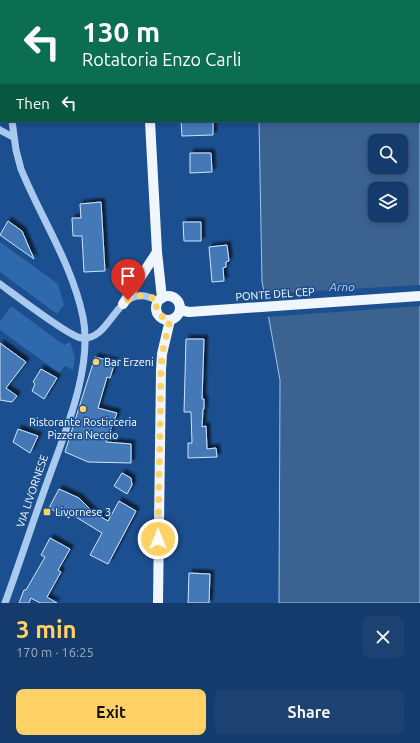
<!DOCTYPE html>
<html lang="en">
<head>
<meta charset="utf-8">
<style>
	:root { --surface:#143b6b; --page:#1d4271; --text:#f1f3f6; --muted:#9dadc1; --line:#33557e; --accent:#ffd166 }
	body { margin:0; font-family:Ubuntu,sans-serif; background:var(--page); color:var(--text); height:100vh; display:flex; flex-direction:column; font-size:15px; white-space:nowrap }
	* { box-sizing:border-box; margin:0 }
	p { font-size:13px; color:var(--muted) }
	.icon { flex:none; width:22px; height:22px; fill:none; stroke:currentColor; stroke-width:2; stroke-linecap:round; stroke-linejoin:round }
	.map { position:relative; height:603px; overflow:hidden }
	.drawer { display:flex; flex-direction:column; background:var(--surface); flex:1 }
	.drawer>* { flex:none }
	.hud { position:absolute; left:0px; top:0px; width:420px; height:122px; box-shadow:0 2px 6px #0003,0 0 0 1px var(--line); background:#0b6e4f; color:#fff; overflow:hidden }
	.buttons { position:absolute; left:368px; top:134px; display:grid; gap:8px }
	.buttons a { display:grid; place-items:center; width:40px; height:40px; border-radius:8px; background:var(--surface); box-shadow:0 2px 6px #0003,0 0 0 1px var(--line); font-size:20px }
	.pin { position:absolute; display:grid; place-items:center; width:34px; height:34px; color:#fff; margin:-41px -17px; border-radius:50% 50% 50% 0; rotate:-45deg; box-shadow:0 0 4px #0007 }
	.pin .icon { rotate:45deg }
	.me { position:absolute; width:44px; margin:-22px; rotate:0deg; stroke-linejoin:round; filter:drop-shadow(0 0 3px #0008) }
	.turn { display:flex; align-items:center; gap:14px; height:84px; padding:0 16px; font-size:18px }
	.turn .icon { width:52px; height:52px; stroke-width:2.5 }
	.turn b { display:block; font-size:28px; line-height:34px }
	.then { display:flex; align-items:center; height:38px; padding:0 16px; background:#0003; gap:8px; font-size:15px }
	.round { display:grid; place-items:center; flex:none; width:42px; height:42px; border-radius:8px; background:var(--page) }
	.summary { display:flex; align-items:center; justify-content:space-between; height:68px; padding:0 16px }
	h1 { font-size:24px; font-weight:700; line-height:30px; color:var(--accent) }
	.cta { display:flex; gap:8px; margin-top:auto; padding:8px 16px }
	.cta a { flex:1; height:46px; border-radius:8px; background:var(--accent); color:#111; font-size:16px; font-weight:700; line-height:46px; text-align:center }
	.cta a+a { background:var(--page); color:var(--text) }
	.map>svg:first-child { display:block }
	.green { fill:#2e69ad }
	.water { fill:#3c6290; stroke:#9cc4f0; fill-rule:evenodd }
	.pier { fill:#1b4f8f }
	.building { fill:#4478b7; stroke:#cfe3fa; filter:url(#shadow) }
	.lines { fill:none; stroke-linecap:round; stroke-linejoin:round }
	.minor { stroke:#a9c9ee; stroke-width:7 }
	.major { stroke:#f0f6ff; stroke-width:10 }
	.route { stroke:#ffd166; stroke-width:7; stroke-dasharray:0 12.6 }
	.poi-dot { fill:#ffd166; stroke:#1b4f8f; stroke-width:1.5 }
	.labels { text-anchor:middle; dominant-baseline:central; stroke-width:3; stroke-linejoin:round; paint-order:stroke }
	.street-label { font-size:11px; fill:#fff; stroke:#1b4f8f }
	.poi-label { font-size:11px; fill:#fff; stroke:#1b4f8f; text-anchor:start }
	.water-label { font-size:12px; font-style:italic; fill:#b5d3f5; stroke:#1b4f8f }
</style>
</head>
<body>
<div class="map">
<svg width="420" height="603" viewBox="0 0 420 603">
	<defs>
		<filter id="shadow"><feDropShadow dx="3.5" dy="-3.5" stdDeviation="1" flood-color="#0009"/></filter>
	</defs>
	<rect width="100%" height="100%" fill="#1b4f8f"/>
	<g class="green">
		<path d="M0,242L58,284L64,305L57,314L0,272Z"/>
		<path d="M11,306L64,345L70,342L75,357L73,370L65,366L59,373L0,330V321Z"/>
	</g>
	<path class="water" d="M257,0H420V603H279L280,380L262,281L259,121H419V1ZM375,141H401V167H375ZM375,189H401V215H375Z"/>
	<path class="pier" d="M420,285V306L266,317L262,294Z"/>
	<g class="building">
		<path d="M181,121H213V135L182,136Z"/>
		<path d="M190,153H211L212,172L190,173Z"/>
		<path d="M101,202L105,271L84,272L82,236H73L72,218H81L80,204Z"/>
		<path d="M8,221L22,231L34,259L0,235Z"/>
		<path d="M183,222H201V241H184Z"/>
		<path d="M227,245L229,261L226,262V267L223,268L224,281L212,282L209,247Z"/>
		<path d="M186,339H204L202,399H204V409H203L202,427L206,426L207,449L216,448L217,457L188,458V443H192L191,412H184Z"/>
		<path d="M0,343L26,362L6,388L17,396L12,402L0,400Z"/>
		<path d="M95,357L115,362L110,378L107,377L98,408L117,413L106,442L131,444V463L88,462L65,452Z"/>
		<path d="M41,369L57,378L44,399L32,391L35,384L33,382Z"/>
		<path d="M18,429L38,436L30,453L13,442Z"/>
		<path d="M122,473L131,478L132,485L127,494L114,486Z"/>
		<path d="M59,489L79,498L93,512L108,521L119,501L136,511L108,564L90,555L102,533L71,514L69,518L49,508Z"/>
		<path d="M50,538L70,549L58,570L61,572L47,597L57,603H40L31,598L29,603H19L24,590H26L45,557L41,555Z"/>
		<path d="M189,573L210,574L209,603H188Z"/>
	</g>
	<g class="lines">
		<g class="minor">
			<path d="M13,1V0"/>
			<path d="M0,130L13,137"/>
			<path d="M0,284C14,294 68,336 81,338C114,342 116,277 158,301"/>
			<path d="M5,603C20,562 33,521 48,480C65,432 93,368 83,317C72,264 41,218 21,169L16,150L12,121"/>
		</g>
		<g class="major">
			<path d="M143,0V1"/>
			<path d="M150,121L157,252L162,298"/>
			<circle cx="168" cy="308" r="12"/>
			<path d="M123,304L157,252"/>
			<path d="M180,310L189,312L420,296"/>
			<path d="M158,603L161,370L162,354L170,320"/>
		</g>
	</g>
	<g class="lines">
		<path class="route" d="M128,300C139,293 148,295 158,301L156,308L159,315L170,320L162,354L161,370L158,539"/>
	</g>
	<g class="poi-dot">
		<circle cx="96" cy="362" r="4"/>
		<circle cx="83" cy="409" r="4"/>
		<rect x="43" y="508" width="8" height="8" rx="2"/>
	</g>
	<g class="labels">
		<g class="street-label">
			<text transform="translate(275 294) rotate(-4)">PONTE DEL CEP</text>
			<text transform="translate(32 491) rotate(-71)">VIA LIVORNESE</text>
		</g>
		<g class="poi-label">
			<text x="104" y="362">Bar Erzeni</text>
			<text x="83" y="422" text-anchor="middle">Ristorante Rosticceria<tspan x="83" dy="13">Pizzera Neccio</tspan></text>
			<text x="55" y="512">Livornese 3</text>
		</g>
		<g class="water-label">
			<text x="342" y="286">Arno</text>
		</g>
	</g>
</svg>
<div class="buttons">
<a><svg class="icon" aria-label="search" viewBox="0 0 24 24"><circle cx="10" cy="10" r="6"/><path d="M15 15l6 6"/></svg></a>
<a><svg class="icon" aria-label="layers" viewBox="0 0 24 24"><path d="M12 4l9 5-9 5-9-5zM3 14l9 5 9-5"/></svg></a>
</div>
<div class="pin" style="left:128px;top:300px;background:#d93025"><svg class="icon" aria-label="arrive" viewBox="0 0 24 24"><path d="M6 21V4h12l-3 4 3 4H6"/></svg></div>
<svg class="me" style="left:158px;top:539px" viewBox="-20 -20 40 40"><circle r="17" fill="#ffd166" stroke="#fff" stroke-width="3"/><path d="M0-11L8 9 0 5-8 9z" fill="#fff"/></svg>
<div class="hud">
<div class="turn"><svg class="icon" aria-label="left" viewBox="0 0 24 24"><path d="M17 20v-9H6M10 6l-5 5 5 5"/></svg><div><b>130 m</b>Rotatoria Enzo Carli</div></div>
<div class="then">Then<svg class="icon" aria-label="left" viewBox="0 0 24 24"><path d="M17 20v-9H6M10 6l-5 5 5 5"/></svg></div>
</div>
</div>
<section class="drawer">
<div class="summary"><div><h1>3 min</h1><p>170 m · 16:25</p></div><a class="round"><svg class="icon" aria-label="close" viewBox="0 0 24 24"><path d="M6 6l12 12M18 6L6 18"/></svg></a></div>
<div class="cta"><a>Exit</a><a>Share</a></div>
</section>
</body>
</html>
